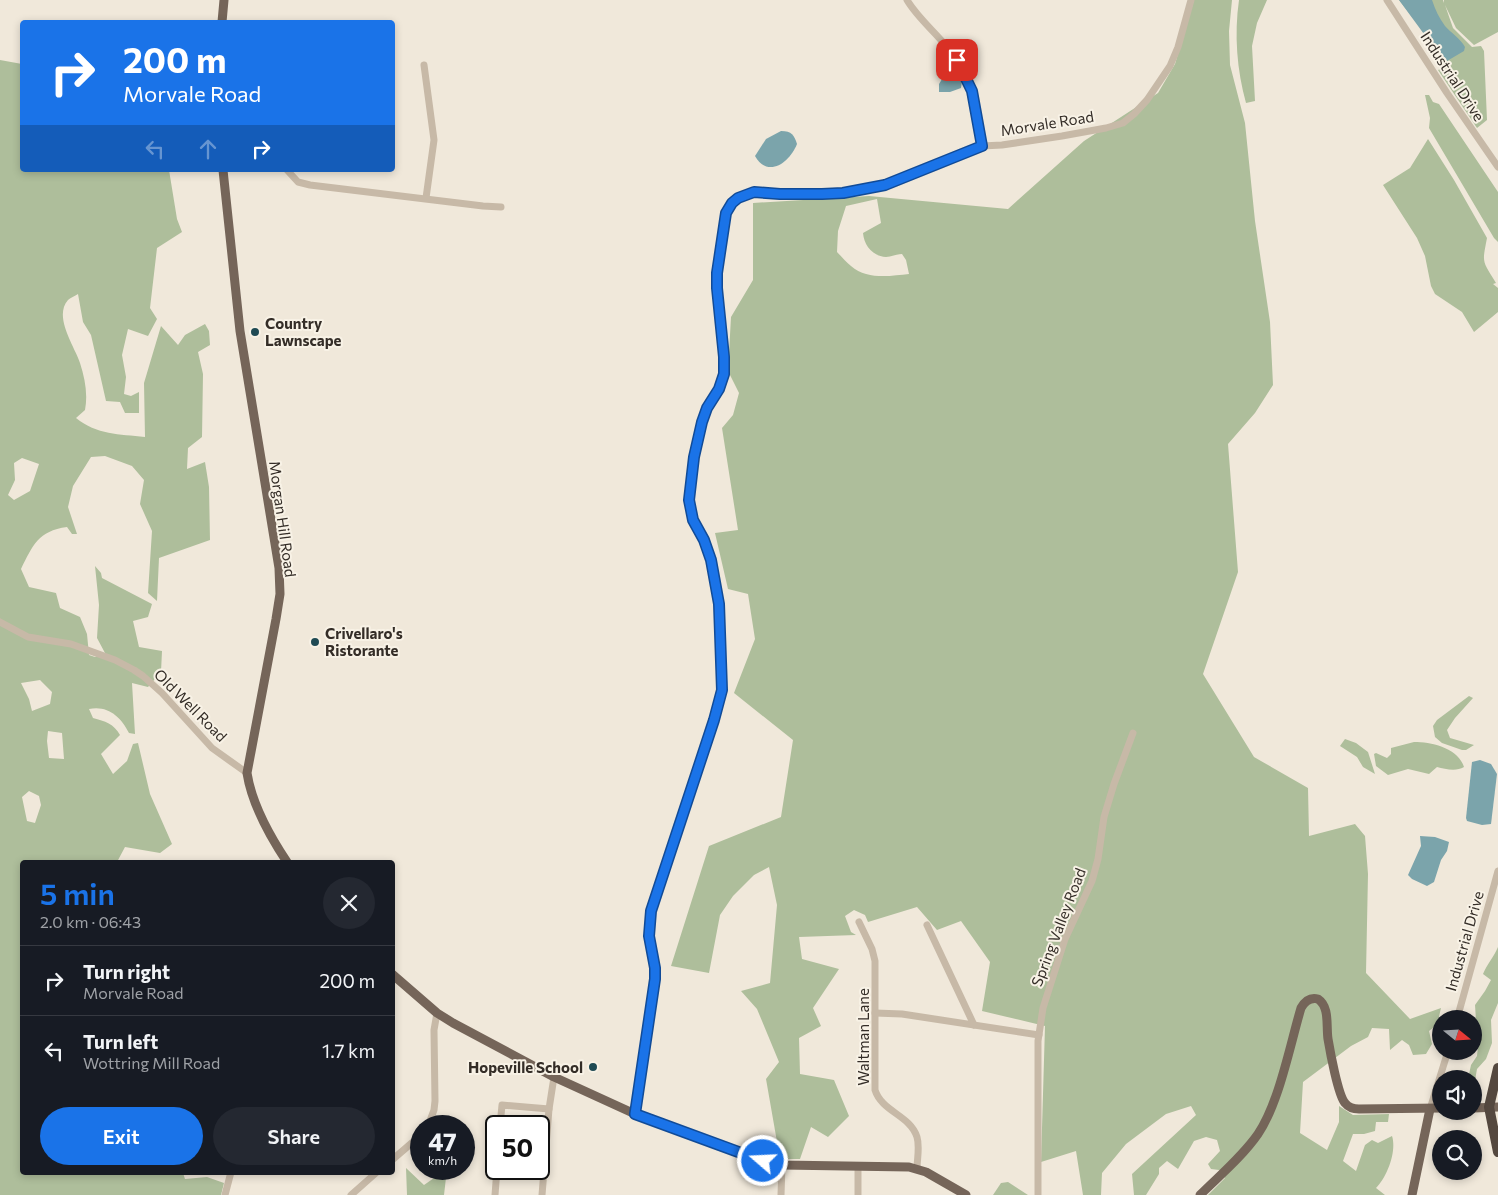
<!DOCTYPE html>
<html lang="en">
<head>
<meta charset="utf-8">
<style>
	:root { --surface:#171b24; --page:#242831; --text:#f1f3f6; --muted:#9ea1a6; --line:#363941; --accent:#1a73e8 }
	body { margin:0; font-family:Commissioner,sans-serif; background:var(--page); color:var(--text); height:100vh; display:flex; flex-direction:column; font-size:19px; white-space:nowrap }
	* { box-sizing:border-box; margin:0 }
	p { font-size:16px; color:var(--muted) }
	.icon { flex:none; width:28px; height:28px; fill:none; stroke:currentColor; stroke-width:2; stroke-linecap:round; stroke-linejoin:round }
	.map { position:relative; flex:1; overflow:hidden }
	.panel { position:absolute; left:20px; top:860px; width:375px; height:315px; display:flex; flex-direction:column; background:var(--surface); border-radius:5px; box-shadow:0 2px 8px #0003 }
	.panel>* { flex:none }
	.banner { position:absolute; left:20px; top:20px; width:375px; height:152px; border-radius:5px; box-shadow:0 2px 8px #0003; background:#1a73e8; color:#fff; overflow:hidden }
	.needle { width:32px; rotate:108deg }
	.buttons { position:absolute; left:1432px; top:1010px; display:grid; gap:10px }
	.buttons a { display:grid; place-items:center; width:50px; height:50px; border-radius:50%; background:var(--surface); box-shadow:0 2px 8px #0003; font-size:25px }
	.speed { position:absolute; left:410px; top:1115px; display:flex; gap:10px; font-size:25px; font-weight:700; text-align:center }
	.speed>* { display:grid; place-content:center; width:65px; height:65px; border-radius:50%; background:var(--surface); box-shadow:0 2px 8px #0003; line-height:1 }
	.speed small { font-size:12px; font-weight:400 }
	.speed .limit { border:2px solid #111; border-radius:8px; background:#fff; color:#111 }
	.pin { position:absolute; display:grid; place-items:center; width:42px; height:42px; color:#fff; margin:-21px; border-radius:10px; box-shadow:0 2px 8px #0006 }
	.me { position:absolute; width:55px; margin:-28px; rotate:289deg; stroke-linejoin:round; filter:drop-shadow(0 0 4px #0008) }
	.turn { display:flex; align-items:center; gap:18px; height:105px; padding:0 20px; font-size:22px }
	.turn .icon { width:65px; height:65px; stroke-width:2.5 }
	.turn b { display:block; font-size:35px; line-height:42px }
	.lanes { display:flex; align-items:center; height:48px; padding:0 20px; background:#0003; justify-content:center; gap:25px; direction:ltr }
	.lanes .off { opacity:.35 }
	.round { display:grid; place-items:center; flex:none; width:52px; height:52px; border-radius:26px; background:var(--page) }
	.summary { display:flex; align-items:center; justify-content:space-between; height:85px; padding:0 20px }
	h1 { font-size:30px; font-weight:600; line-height:38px; color:var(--accent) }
	.action { display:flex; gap:10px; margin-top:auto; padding:10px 20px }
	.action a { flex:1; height:58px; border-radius:30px; background:var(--accent); color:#fff; font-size:20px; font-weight:600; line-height:58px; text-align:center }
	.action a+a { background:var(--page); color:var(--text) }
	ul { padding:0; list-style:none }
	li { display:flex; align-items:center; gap:15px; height:70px; padding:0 20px; border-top:1px solid var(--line) }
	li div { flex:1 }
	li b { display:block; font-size:19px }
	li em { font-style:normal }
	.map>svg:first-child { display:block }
	.green { fill:#aebe9b; fill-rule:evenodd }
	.water { fill:#7ba4ab }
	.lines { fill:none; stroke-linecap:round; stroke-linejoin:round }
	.minor { stroke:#c7b9a7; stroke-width:7 }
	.major { stroke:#756559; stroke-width:9 }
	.highway { stroke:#54483f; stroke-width:10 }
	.route-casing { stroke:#114b97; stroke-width:12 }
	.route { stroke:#1a73e8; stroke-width:9 }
	.poi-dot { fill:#1f4a53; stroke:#f8f2e6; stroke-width:2 }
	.labels { text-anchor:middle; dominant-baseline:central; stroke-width:4; stroke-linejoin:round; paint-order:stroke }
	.street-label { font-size:15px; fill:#342d27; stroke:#f8f2e6 }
	.poi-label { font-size:15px; font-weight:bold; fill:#342d27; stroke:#f8f2e6; text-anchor:start }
</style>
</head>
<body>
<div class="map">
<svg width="1498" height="1195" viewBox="0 0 1498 1195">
	<rect width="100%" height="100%" fill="#f0e8da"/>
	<g class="green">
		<path d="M1194,0H1232L1229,31L1230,65L1245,123L1255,221L1270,322L1273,385L1255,413L1228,444L1238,572L1203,674L1254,757L1308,788L1309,836L1355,824L1365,836L1368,874L1366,973L1410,1019L1441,1008L1437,1025L1429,1031L1432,1044L1426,1054L1413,1055L1409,1045L1402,1040L1390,1050L1389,1029L1372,1028L1368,1037L1351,1046L1303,1082L1300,1133L1327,1150L1339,1122V1106L1353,1115L1389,1114L1388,1122H1376L1375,1131L1364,1134H1353L1343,1161L1356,1171L1365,1145L1372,1140L1378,1143L1392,1136C1397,1151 1387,1177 1376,1188L1385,1195H1208L1225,1178L1219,1170L1211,1169L1208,1164L1220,1151L1217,1140L1206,1137L1194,1141L1178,1169L1167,1161L1159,1168V1174L1146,1195H1134L1132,1174L1196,1115L1191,1106L1166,1114L1126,1144L1102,1173L1101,1195H1083L1076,1151L1041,1162L1045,1026L982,1011L990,962L961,921L937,930L917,907L868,922L865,915L854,910L845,916L851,932L856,935L799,937L802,959L839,969L813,1008L821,1026L799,1038L800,1074L834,1080L849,1116L828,1137L811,1127L800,1159H780L766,1079L779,1062L757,1009L741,991L770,983L777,905L769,867L754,875L733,896L720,915L709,973L671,966L709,846L781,817L793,740L734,693L755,639L748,594L728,589L715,533L738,530L722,428L733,415L739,393L728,371L731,317L753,280V203L869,196L1008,209L1084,141L1158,93L1175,64ZM877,199L881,223L863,233C864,245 872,256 886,257C891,257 896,254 902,254L906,260L909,274C890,276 867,280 851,266C846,262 841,256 837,252L838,231L846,206Z"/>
		<path d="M1239,0H1267L1257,23L1252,46L1255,101L1246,103C1237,70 1234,35 1239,0Z"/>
		<path d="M1399,0H1443L1444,3V0H1498V32L1474,45L1456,28L1445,5L1453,28L1472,47L1481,46L1484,51L1487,120L1477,128L1438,70L1444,67L1420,27Z"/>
		<path d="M0,60L22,64V170H169L177,219L182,232L157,248L150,308L157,319L148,336L128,329L122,355L126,377L124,394L131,396L139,392V413H125L120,402L106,401L91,335L83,322L78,294C75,296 70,298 68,300C53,317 75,347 80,363C85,379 88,394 85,410L76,418C97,435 119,434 145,437L144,383L161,326L178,345L185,335L205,324L209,331L210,345L198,352L203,374L202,437L188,448L187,469L205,462L209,487L210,540L159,558L157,601L148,593L152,531L140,504L144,480L132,466L105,456L91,457L73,486L68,507L77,534H72L67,527C38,531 33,545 21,569L29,587L56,593L60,608L80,617L87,634L89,655L95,657L105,653L97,638L99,605L95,566L101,573L102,578L152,604L148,617L133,621L139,647L162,651L161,672L148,687L132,683L135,734L129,733C121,717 108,705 89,709L93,718C105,721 114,724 120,735L101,754L113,774L127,761L133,744L138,743L150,794L172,844L160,853L125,847L117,862H22V1172L183,1173L185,1179L207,1177L224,1183L221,1195H0ZM22,458L39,464L30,491L14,500L8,495L15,480L14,463ZM40,680L52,692L50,704L32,711L29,699L21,683ZM48,731L62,733L64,759L49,758L47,741ZM29,791L39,796L41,805L35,823L27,821L22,797Z"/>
		<path d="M1425,95H1429L1433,102L1439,104L1498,192V242L1494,238L1429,128L1430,118Z"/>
		<path d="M1428,139L1454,180L1487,238C1482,264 1482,260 1496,283L1493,284L1498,288V312L1474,332L1462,312L1435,294L1431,286L1425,256L1417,238L1383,185L1410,168Z"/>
		<path d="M1469,696L1473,698L1455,718L1447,730L1450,738L1474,745L1466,750H1462L1442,743L1435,737L1433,726L1437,720Z"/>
		<path d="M1345,739L1356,743L1368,752L1375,774L1363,767L1357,757L1340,746Z"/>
		<path d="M1414,742C1432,742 1458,748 1464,767C1456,772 1445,769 1437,767L1429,774L1408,769L1388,775L1376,766L1374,754L1376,753L1387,758L1391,754V748Z"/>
		<path d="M1498,947V1003L1491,1020L1492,1043L1486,1059L1477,1069L1474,1086V1079H1468L1471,1065L1477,1056L1480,1028L1476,1020L1475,1005L1485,991L1491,980L1483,974C1487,964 1494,957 1498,947Z"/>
		<path d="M406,1168L424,1185L447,1169L444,1195H407Z"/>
		<path d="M1008,1182L1028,1195H993L1001,1183Z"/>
	</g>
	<g class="water">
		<path d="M1399,0H1432C1435,9 1439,18 1445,26C1451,33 1460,38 1465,47L1464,51L1447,61L1443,60Z"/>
		<path d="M954,69L962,81L961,88L950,92H939V84L947,71Z"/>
		<path d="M781,131C792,131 794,135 797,144C790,162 768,179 755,156L766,139Z"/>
		<path d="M1480,760L1491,764L1497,774L1491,824L1482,825L1467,821L1466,818L1472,762Z"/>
		<path d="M1420,836L1435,837L1449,842L1447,851L1441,860L1434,882L1427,886L1412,879L1408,875L1421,846Z"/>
	</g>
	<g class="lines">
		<g class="minor">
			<path d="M907,0C917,17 934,31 947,47C974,79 974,107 982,146"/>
			<path d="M1387,0L1447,93L1498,167"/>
			<path d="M424,65L434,140L426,198"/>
			<path d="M287,170L298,182L310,185L483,206L501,207"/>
			<path d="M0,622L28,637L71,644L115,660L134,670L143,676L162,693L212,748L247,773"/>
			<path d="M859,922L872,949L875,961V1090C882,1112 910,1115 917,1137C920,1147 917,1159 917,1169"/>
			<path d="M927,925L974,1025"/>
			<path d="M875,1013L902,1014L1039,1035"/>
			<path d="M1457,1019L1498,871"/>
			<path d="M1430,1109L1448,1051"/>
			<path d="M635,1114L655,979L649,932L651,911L715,718L722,694L723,681L719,605L712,563L704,541L693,520L689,500L694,457L702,422L707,408L719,389L724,374L725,357L717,288V273L726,213L732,203L739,197L754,192L772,194H822L843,193L885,185L982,146L1002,145L1062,136L1106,128L1123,123L1134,114L1147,100L1170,66L1178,47L1191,0"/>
			<path d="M428,1126L434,1110L435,1101L434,1030L437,1013"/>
			<path d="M500,1126L502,1105L549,1109"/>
			<path d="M392,1160L421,1135"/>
			<path d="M858,1166V1195"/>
			<path d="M225,1195L231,1172"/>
			<path d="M351,1195L377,1172"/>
			<path d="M495,1195L497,1169"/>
			<path d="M542,1195L549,1109L554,1077"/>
			<path d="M781,1195L782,1165"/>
			<path d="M1038,1195V1041L1043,1008L1065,939L1092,881L1098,859L1104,817L1114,784L1133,733"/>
		</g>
		<g class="major">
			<path d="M222,22L224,0"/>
			<path d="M223,170L240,331L279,568L280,594L276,619L247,773C252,805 269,835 287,862"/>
			<path d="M392,974L437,1013L453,1023L554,1077L635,1114L763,1161L782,1165L909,1167L926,1172L966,1195"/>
			<path d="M1474,1108L1498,1107"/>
			<path d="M1200,1195C1219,1176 1242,1157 1258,1134C1279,1103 1290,1045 1301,1008C1305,1001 1310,997 1318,999C1330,1007 1326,1026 1328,1039C1330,1051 1338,1095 1345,1103C1349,1108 1354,1109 1359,1109L1441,1108"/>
			<path d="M1412,1195L1430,1109"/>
		</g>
		<path class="highway" d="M1498,1068L1489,1107L1498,1152"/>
	</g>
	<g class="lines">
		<defs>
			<path id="route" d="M763,1161L635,1114L655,979V968L649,936L651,911L714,720L722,690L719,604L711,560L704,540L693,520L689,500L694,457L702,422L707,408L719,389L724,374V357L717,288V273L726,213L732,203L738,198L754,192L780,194H822L843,193L885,185L982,146L972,91L957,60"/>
		</defs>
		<use href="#route" class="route-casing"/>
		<use href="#route" class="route"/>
	</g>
	<g class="poi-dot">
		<circle cx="255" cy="332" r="5"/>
		<circle cx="315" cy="642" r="5"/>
		<circle cx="593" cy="1067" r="5"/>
	</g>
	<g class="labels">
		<g class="street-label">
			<text transform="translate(1453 76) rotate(57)">Industrial Drive</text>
			<text transform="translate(1047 123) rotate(-9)">Morvale Road</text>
			<text transform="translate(283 519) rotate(82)">Morgan Hill Road</text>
			<text transform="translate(191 705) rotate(45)">Old Well Road</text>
			<text transform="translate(1058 927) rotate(-69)">Spring Valley Road</text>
			<text transform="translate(1464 941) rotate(-74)">Industrial Drive</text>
			<text transform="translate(863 1037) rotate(-90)">Waltman Lane</text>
		</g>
		<g class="poi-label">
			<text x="265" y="323">Country<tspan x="265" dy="17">Lawnscape</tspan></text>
			<text x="325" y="633">Crivellaro's<tspan x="325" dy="17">Ristorante</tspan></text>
			<text x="583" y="1067" text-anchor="end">Hopeville School</text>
		</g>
	</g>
</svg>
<div class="buttons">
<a><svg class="needle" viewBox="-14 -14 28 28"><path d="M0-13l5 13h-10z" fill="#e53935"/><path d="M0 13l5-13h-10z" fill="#9ea1a6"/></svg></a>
<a><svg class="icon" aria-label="sound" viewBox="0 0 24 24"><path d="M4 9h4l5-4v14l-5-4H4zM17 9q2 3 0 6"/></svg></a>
<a><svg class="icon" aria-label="search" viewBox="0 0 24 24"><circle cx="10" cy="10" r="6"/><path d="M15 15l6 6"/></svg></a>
</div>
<div class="speed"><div>47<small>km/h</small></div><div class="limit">50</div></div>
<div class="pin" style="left:957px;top:60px;background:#d93025"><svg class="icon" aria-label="arrive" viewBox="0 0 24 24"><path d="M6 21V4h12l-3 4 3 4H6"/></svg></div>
<svg class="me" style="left:763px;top:1161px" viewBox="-20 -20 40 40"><circle r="17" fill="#1a73e8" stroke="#fff" stroke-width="3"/><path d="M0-11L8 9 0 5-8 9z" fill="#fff"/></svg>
<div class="banner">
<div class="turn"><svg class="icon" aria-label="right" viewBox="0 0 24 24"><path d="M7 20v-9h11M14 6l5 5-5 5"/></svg><div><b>200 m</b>Morvale Road</div></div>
<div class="lanes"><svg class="icon off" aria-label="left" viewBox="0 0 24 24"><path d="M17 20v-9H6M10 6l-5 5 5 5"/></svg><svg class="icon off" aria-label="ahead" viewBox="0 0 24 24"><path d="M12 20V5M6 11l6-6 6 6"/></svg><svg class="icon" aria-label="right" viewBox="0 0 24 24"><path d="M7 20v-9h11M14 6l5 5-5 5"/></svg></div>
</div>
<section class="panel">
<div class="summary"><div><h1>5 min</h1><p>2.0 km · 06:43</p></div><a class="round"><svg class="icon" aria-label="close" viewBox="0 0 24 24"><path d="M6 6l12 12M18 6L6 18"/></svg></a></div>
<ul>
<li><svg class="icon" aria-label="right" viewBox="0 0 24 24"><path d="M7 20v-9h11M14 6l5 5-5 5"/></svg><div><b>Turn right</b><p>Morvale Road</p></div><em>200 m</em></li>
<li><svg class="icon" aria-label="left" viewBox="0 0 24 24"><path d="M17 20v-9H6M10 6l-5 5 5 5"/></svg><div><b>Turn left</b><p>Wottring Mill Road</p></div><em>1.7 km</em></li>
</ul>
<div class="action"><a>Exit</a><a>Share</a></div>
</section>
</div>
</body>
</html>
